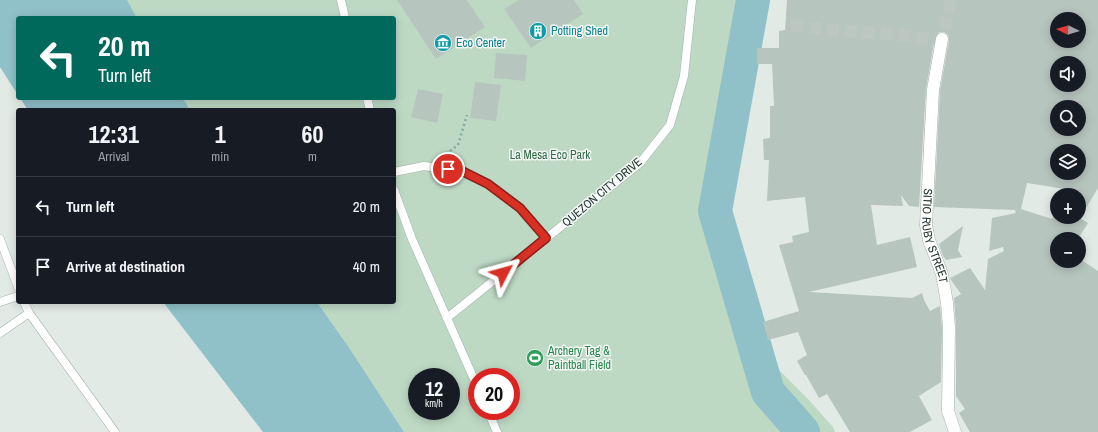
<!DOCTYPE html>
<html lang="en">
<head>
<meta charset="utf-8">
<style>
	:root { --surface:#171b24; --page:#242831; --text:#f1f3f6; --muted:#9ea1a6; --line:#363941 }
	body { margin:0; font-family:"Archivo Narrow",sans-serif; background:var(--page); color:var(--text); height:100vh; display:flex; flex-direction:column; font-size:15px; white-space:nowrap }
	* { box-sizing:border-box; margin:0 }
	p { font-size:13px; color:var(--muted) }
	.icon { flex:none; width:22px; height:22px; fill:none; stroke:currentColor; stroke-width:2; stroke-linecap:round; stroke-linejoin:round }
	.map { position:relative; flex:1; overflow:hidden }
	.details { position:absolute; left:16px; top:108px; width:380px; height:196px; display:flex; flex-direction:column; background:var(--surface); border-radius:4px; box-shadow:0 2px 10px #0003 }
	.details>* { flex:none }
	.banner { position:absolute; left:16px; top:16px; width:380px; height:84px; border-radius:4px; box-shadow:0 2px 10px #0003; background:#00695c; color:#fff; overflow:hidden }
	.needle { width:26px; rotate:275deg }
	.controls { position:absolute; left:1050px; top:12px; display:grid; gap:8px }
	.controls a { display:grid; place-items:center; width:36px; height:36px; border-radius:50%; background:var(--surface); box-shadow:0 2px 10px #0003; font-size:20px }
	.speed { position:absolute; left:408px; top:368px; display:flex; gap:8px; font-size:20px; font-weight:700; text-align:center }
	.speed>* { display:grid; place-content:center; width:52px; height:52px; border-radius:50%; background:var(--surface); box-shadow:0 2px 10px #0003; line-height:1 }
	.speed small { font-size:10px; font-weight:400 }
	.speed .limit { border:6px solid #d22; background:#fff; color:#111 }
	.pin { position:absolute; display:grid; place-items:center; width:34px; height:34px; color:#fff; margin:-17px; border:2px solid #fff; border-radius:50%; box-shadow:0 1px 4px #0007 }
	.me { position:absolute; width:44px; margin:-22px; rotate:51deg; stroke-linejoin:round; filter:drop-shadow(0 0 3px #0008) }
	.turn { display:flex; align-items:center; gap:14px; height:84px; padding:0 16px; font-size:18px }
	.turn .icon { width:52px; height:52px; stroke-width:2.5 }
	.turn b { display:block; font-size:28px; line-height:34px }
	.eta { display:flex; justify-content:space-evenly; align-items:center; height:68px; text-align:center }
	.eta b { font-size:24px; font-weight:700; line-height:28px }
	ul { padding:0; list-style:none }
	li { display:flex; align-items:center; gap:12px; height:60px; padding:0 16px; border-top:1px solid var(--line) }
	li div { flex:1 }
	li b { display:block; font-size:15px }
	li em { font-style:normal }
	.map>svg:first-child { display:block }
	.green { fill:#bdd9c4; fill-rule:evenodd }
	.water { fill:#90c1c9 }
	.lines { fill:none; stroke-linecap:round; stroke-linejoin:round }
	.river { stroke:#90c1c9; stroke-width:34 }
	.building { fill:#b7c5bf; fill-rule:evenodd }
	.street-tunnel { stroke:#bcc7c2; stroke-width:12; stroke-dasharray:12 6; stroke-linecap:butt }
	.lane-casing { stroke:#a5b1ad; stroke-width:9 }
	.street-casing { stroke:#a5b1ad; stroke-width:13 }
	.path { stroke:#86aa9e; stroke-width:2.5; stroke-dasharray:2 3; stroke-linecap:butt }
	.lane { stroke:#fff; stroke-width:8 }
	.street { stroke:#fff; stroke-width:12 }
	.route-casing { stroke:#8d1f18; stroke-width:10 }
	.route { stroke:#d93025; stroke-width:7 }
	.labels { text-anchor:middle; dominant-baseline:central; stroke-width:3; stroke-linejoin:round; paint-order:stroke }
	.culture-label { font-size:12px; fill:#0d838f; stroke:#f2f7f4; text-anchor:start }
	.park-label { font-size:12px; fill:#336b48; stroke:#f2f7f4 }
	.street-label { font-size:12px; fill:#243933; stroke:#f2f7f4 }
	.leisure-label { font-size:12px; fill:#27864d; stroke:#f2f7f4; text-anchor:start }
</style>
</head>
<body>
<div class="map">
<svg width="1098" height="432" viewBox="0 0 1098 432">
	<rect width="100%" height="100%" fill="#e2eae6"/>
	<path class="green" d="M127,0H753L715,211L753,286L772,363L808,399L833,427L835,432H404L350,349L317,302H394V110H190L183,98H394V18H137ZM417,377H451V411H417ZM477,377H511V411H477Z"/>
	<g class="water">
		<path d="M0,0H127L137,18H18V95L0,67Z"/>
		<path d="M20,98H183L190,110H28Z"/>
		<path d="M163,302H317L350,349L404,432H263Z"/>
	</g>
	<g class="lines">
		<path class="river" d="M753,0L715,211L768,392L803,432"/>
	</g>
	<g class="building">
		<path d="M397,0H467L485,27L436,59Z"/>
		<path d="M519,0H574L583,14L531,48L504,9Z"/>
		<path d="M787,0H1098V188L1080,218L1088,223L1078,239H1057V261H1083L1098,271V432H970L959,413L965,409L956,396V328L954,298L961,294L951,280L950,278L970,268L985,290L988,259L1004,251L1003,247L989,251L992,218L1016,213L1015,210L934,207L940,91L949,40V36L947,34L944,32H939L937,34L935,37L926,89L919,207L909,206L901,195L903,206L871,205L877,245L910,237L917,267L809,292L912,298L922,293L924,300L930,311L940,306L942,328L941,382L919,396L932,420L910,432H850L827,394L819,398L806,375H805L797,361L807,355L798,332L768,340L763,322L799,311L779,245L793,242L792,236L809,232L805,197L767,201L769,160H764L763,139L770,138V106H774L772,64H757V48H779V31L785,30ZM1057,19H1079V41H1057ZM1057,63H1079V85H1057ZM1057,107H1079V129H1057ZM1057,151H1079V173H1057ZM1027,183L1071,190L1067,195H1079V217H1057V211L1052,219L1021,209Z"/>
		<path d="M496,53L527,55L525,81L494,78Z"/>
		<path d="M475,82L501,85L496,121L470,118Z"/>
		<path d="M418,89L443,94L437,123L411,117Z"/>
		<path d="M963,226L958,250L962,257L946,260L943,256L939,244Z"/>
	</g>
	<g class="lines">
		<path class="street-tunnel" d="M791,26L942,39L951,0"/>
		<defs>
			<g id="lane">
				<path d="M341,0L345,18"/>
				<path d="M367,98L370,110"/>
				<path d="M394,172L424,166L459,171L489,184L520,208L546,238"/>
				<path d="M394,190L412,239L477,386"/>
				<path d="M0,239L18,287"/>
				<path d="M0,302L18,296"/>
				<path d="M24,302L29,313L115,432"/>
				<path d="M447,318L640,163L670,125L684,76L692,0"/>
				<path d="M0,333L29,313"/>
				<path d="M488,411L497,432"/>
			</g>
			<g id="street">
				<path id="s1" d="M942,39L933,90L926,225L929,240L942,274L947,303L949,328L948,411L955,432"/>
			</g>
		</defs>
		<use href="#lane" class="lane-casing"/>
		<use href="#street" class="street-casing"/>
		<path class="path" d="M446,154L458,145L467,115"/>
		<use href="#lane" class="lane"/>
		<use href="#street" class="street"/>
	</g>
	<g class="lines">
		<defs>
			<path id="route" d="M448,169L460,170L488,184L520,208L546,238L503,273"/>
		</defs>
		<use href="#route" class="route-casing"/>
		<use href="#route" class="route"/>
	</g>
	<defs>
		<symbol id="building-disc" viewBox="-11 -11 22 22"><circle r="9.5" fill="#0f9aa8" stroke="#f2f7f4"/><path d="M-4-6H4V6H1V3H-1V6H-4ZM-2.5-4.3h1.7v1.8h-1.7ZM.8-4.3h1.7v1.8H.8ZM-2.5-1h1.7V.8h-1.7ZM.8-1h1.7V.8H.8Z" fill="#fff"/></symbol>
		<symbol id="museum-disc" viewBox="-11 -11 22 22"><circle r="9.5" fill="#0f9aa8" stroke="#f2f7f4"/><path d="M0-6L6-3V-2H-6V-3ZM-5-1h2V3h-2ZM-1-1h2V3h-2ZM3-1h2V3H3ZM-6 4H6V6H-6Z" fill="#fff"/></symbol>
		<symbol id="stadium-disc" viewBox="-11 -11 22 22"><circle r="9.5" fill="#2e9e5b" stroke="#f2f7f4"/><path d="M0-5a6.5 5 0 1 0 0 10a6.5 5 0 1 0 0-10ZM-3.5-1.8h7v3.6h-7Z" fill="#fff"/></symbol>
	</defs>
	<g fill-rule="evenodd">
		<use href="#building-disc" x="528" y="21" width="20" height="20"/>
		<use href="#museum-disc" x="433" y="33" width="20" height="20"/>
		<use href="#stadium-disc" x="525" y="348" width="20" height="20"/>
	</g>
	<g class="labels">
		<g class="culture-label">
			<text x="551" y="31">Potting Shed</text>
			<text x="456" y="43">Eco Center</text>
		</g>
		<g class="park-label">
			<text x="550" y="155">La Mesa Eco Park</text>
		</g>
		<g class="street-label">
			<text transform="translate(602 192) rotate(-40)">QUEZON CITY DRIVE</text>
			<text stroke="none"><textPath href="#s1" startOffset="199">SITIO RUBY STREET</textPath></text>
		</g>
		<g class="leisure-label">
			<text x="548" y="351">Archery Tag &amp;<tspan x="548" dy="14">Paintball Field</tspan></text>
		</g>
	</g>
</svg>
<div class="controls">
<a><svg class="needle" viewBox="-14 -14 28 28"><path d="M0-13l5 13h-10z" fill="#e53935"/><path d="M0 13l5-13h-10z" fill="#9ea1a6"/></svg></a>
<a><svg class="icon" aria-label="sound" viewBox="0 0 24 24"><path d="M4 9h4l5-4v14l-5-4H4zM17 9q2 3 0 6"/></svg></a>
<a><svg class="icon" aria-label="search" viewBox="0 0 24 24"><circle cx="10" cy="10" r="6"/><path d="M15 15l6 6"/></svg></a>
<a><svg class="icon" aria-label="layers" viewBox="0 0 24 24"><path d="M12 4l9 5-9 5-9-5zM3 14l9 5 9-5"/></svg></a>
<a>+</a>
<a>−</a>
</div>
<div class="speed"><div>12<small>km/h</small></div><div class="limit">20</div></div>
<div class="pin" style="left:448px;top:169px;background:#d93025"><svg class="icon" aria-label="arrive" viewBox="0 0 24 24"><path d="M6 21V4h12l-3 4 3 4H6"/></svg></div>
<svg class="me" style="left:503px;top:273px" viewBox="-20 -20 40 40"><path d="M0-17L14 15 0 8-14 15z" fill="#d93025" stroke="#fff" stroke-width="4"/></svg>
<div class="banner">
<div class="turn"><svg class="icon" aria-label="left" viewBox="0 0 24 24"><path d="M17 20v-9H6M10 6l-5 5 5 5"/></svg><div><b>20 m</b>Turn left</div></div>
</div>
<section class="details">
<div class="eta">
<div><b>12:31</b><p>Arrival</p></div>
<div><b>1</b><p>min</p></div>
<div><b>60</b><p>m</p></div>
</div>
<ul>
<li><svg class="icon" aria-label="left" viewBox="0 0 24 24"><path d="M17 20v-9H6M10 6l-5 5 5 5"/></svg><div><b>Turn left</b></div><em>20 m</em></li>
<li><svg class="icon" aria-label="arrive" viewBox="0 0 24 24"><path d="M6 21V4h12l-3 4 3 4H6"/></svg><div><b>Arrive at destination</b></div><em>40 m</em></li>
</ul>
</section>
</div>
</body>
</html>
